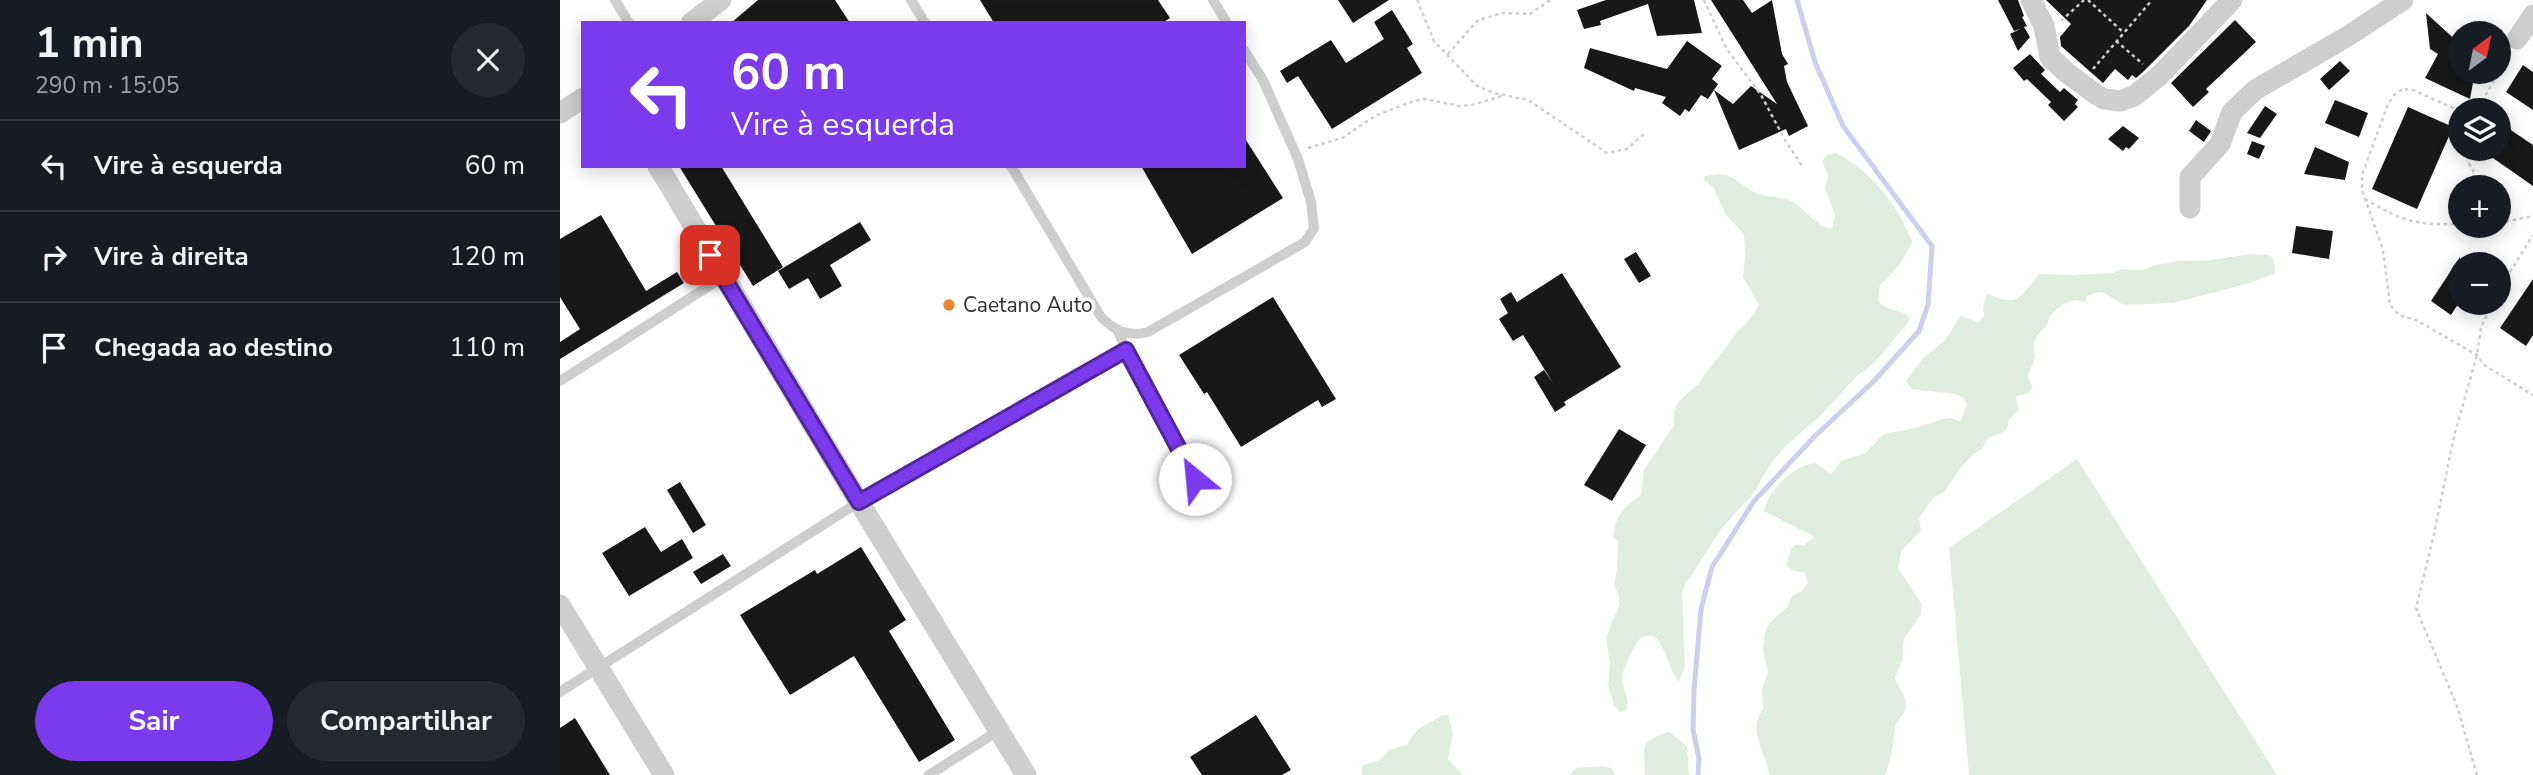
<!DOCTYPE html>
<html lang="pt">
<head>
<meta charset="utf-8">
<style>
	:root { --surface:#171b24; --page:#242831; --text:#f1f3f6; --muted:#9ea1a6; --line:#363941; --accent:#7c3aed }
	body { margin:0; font-family:"Nunito Sans",sans-serif; background:var(--page); color:var(--text); height:100vh; display:flex; flex-direction:column; font-size:26px; white-space:nowrap }
	* { box-sizing:border-box; margin:0 }
	p { font-size:23px; color:var(--muted) }
	.icon { flex:none; width:38px; height:38px; fill:none; stroke:currentColor; stroke-width:2; stroke-linecap:round; stroke-linejoin:round }
	.map { position:relative; flex:1; overflow:hidden }
	.side { display:flex; flex-direction:column; background:var(--surface); width:560px }
	.side>* { flex:none }
	.banner { position:absolute; left:21px; top:21px; width:665px; height:147px; border-radius:0px; box-shadow:0 4px 18px #0003; background:#7c3aed; color:#fff; overflow:hidden }
	.needle { width:46px; rotate:32deg }
	.fabs { position:absolute; left:1888px; top:21px; display:grid; gap:14px }
	.fabs a { display:grid; place-items:center; width:63px; height:63px; border-radius:50%; background:var(--surface); box-shadow:0 4px 18px #0003; font-size:35px }
	.pin { position:absolute; display:grid; place-items:center; width:60px; height:60px; color:#fff; margin:-30px; border-radius:14px; box-shadow:0 4px 10px #0006 }
	.me { position:absolute; width:77px; margin:-38px; rotate:332deg; stroke-linejoin:round; filter:drop-shadow(0 0 5px #0008) }
	.turn { display:flex; align-items:center; gap:24px; height:147px; padding:0 35px; font-size:32px }
	.turn .icon { width:91px; height:91px; stroke-width:2.5 }
	.turn b { display:block; font-size:49px; line-height:60px }
	.round { display:grid; place-items:center; flex:none; width:74px; height:74px; border-radius:37px; background:var(--page) }
	.summary { display:flex; align-items:center; justify-content:space-between; height:119px; padding:0 35px }
	h1 { font-size:42px; font-weight:700; line-height:52px }
	.cta { display:flex; gap:14px; margin-top:auto; padding:14px 35px }
	.cta a { flex:1; height:80px; border-radius:42px; background:var(--accent); color:#fff; font-size:28px; font-weight:700; line-height:80px; text-align:center }
	.cta a+a { background:var(--page); color:var(--text) }
	ul { padding:0; list-style:none }
	li { display:flex; align-items:center; gap:21px; height:91px; padding:0 35px; border-top:2px solid var(--line) }
	li div { flex:1 }
	li b { display:block; font-size:26px }
	li em { font-style:normal }
	main { display:flex; flex:1; min-height:0 }
	.map>svg:first-child { display:block }
	.green { fill:#e0eee0 }
	.lines { fill:none; stroke-linecap:round; stroke-linejoin:round }
	.stream { stroke:#cccfee; stroke-width:5 }
	.building { fill:#181818 }
	.path { stroke:#cecece; stroke-width:2.5; stroke-dasharray:3.5 3.5; stroke-linecap:butt }
	.lane { stroke:#cecece; stroke-width:10 }
	.street { stroke:#cecece; stroke-width:21 }
	.route-casing { stroke:#51269a; stroke-width:18 }
	.route { stroke:#7c3aed; stroke-width:12 }
	.poi-dot { fill:#e98533; stroke:#fff; stroke-width:2.5 }
	.labels { text-anchor:middle; dominant-baseline:central; stroke-width:7; stroke-linejoin:round; paint-order:stroke }
	.poi-label { font-size:21px; fill:#313131; stroke:#fff; text-anchor:start }
</style>
</head>
<body>
<main>
<section class="side">
<div class="summary"><div><h1>1 min</h1><p>290 m · 15:05</p></div><a class="round"><svg class="icon" aria-label="close" viewBox="0 0 24 24"><path d="M6 6l12 12M18 6L6 18"/></svg></a></div>
<ul>
<li><svg class="icon" aria-label="left" viewBox="0 0 24 24"><path d="M17 20v-9H6M10 6l-5 5 5 5"/></svg><div><b>Vire à esquerda</b></div><em>60 m</em></li>
<li><svg class="icon" aria-label="right" viewBox="0 0 24 24"><path d="M7 20v-9h11M14 6l5 5-5 5"/></svg><div><b>Vire à direita</b></div><em>120 m</em></li>
<li><svg class="icon" aria-label="arrive" viewBox="0 0 24 24"><path d="M6 21V4h12l-3 4 3 4H6"/></svg><div><b>Chegada ao destino</b></div><em>110 m</em></li>
</ul>
<div class="cta"><a>Sair</a><a>Compartilhar</a></div>
</section>
<div class="map">
<svg width="1973" height="775" viewBox="0 0 1973 775">
	<rect width="100%" height="100%" fill="#fff"/>
	<g class="green">
		<path d="M1276,153C1310,170 1338,205 1352,241C1345,259 1335,272 1320,285L1318,301C1326,311 1340,309 1349,317V321L1314,363L1296,377L1259,417L1228,444L1212,462L1192,495L1161,529L1125,585L1122,593L1125,667L1119,682C1106,666 1108,649 1094,636C1088,636 1082,636 1078,641C1075,645 1062,671 1062,677C1063,689 1070,698 1066,710L1061,712L1054,705L1048,685L1050,664L1046,638L1059,605V597L1054,583L1057,570L1058,542L1053,536C1057,512 1062,510 1081,495L1084,470L1114,425V411L1119,401L1138,384L1178,331L1187,323L1199,305L1183,277L1185,257L1184,234L1165,214L1154,188L1145,181L1144,177C1173,167 1175,185 1199,194C1209,198 1221,196 1231,201C1245,207 1257,229 1272,228L1275,214L1265,189L1268,176L1262,161L1267,155Z"/>
		<path d="M1691,254L1708,255L1713,258L1715,267L1714,274L1690,283L1613,303L1564,305L1544,293L1538,292L1527,296L1526,302L1515,300L1503,304L1490,316L1486,327L1477,335L1474,344L1475,358L1468,375L1472,387L1469,393L1456,396L1459,410L1449,420L1446,431L1428,438L1422,449L1413,454L1400,469L1384,492L1373,498L1359,518L1361,530L1341,552L1338,568L1361,603V614L1344,639L1342,660L1335,678C1338,686 1345,695 1346,703C1348,714 1337,718 1335,727C1333,744 1332,759 1325,775H1209C1206,752 1187,732 1203,709L1202,689L1208,671L1203,651L1205,631L1211,621L1227,607L1232,596L1242,591L1248,583L1244,572L1234,571L1226,566L1231,549L1235,545H1244L1254,538L1251,535L1204,511C1207,491 1235,464 1256,463L1271,474L1281,461L1305,453L1324,434L1359,427L1382,419L1390,418L1400,421L1407,405L1404,398L1395,394L1351,389L1346,381L1363,358L1386,339L1399,318L1401,316L1418,322L1424,316L1423,308L1426,296L1429,294C1460,309 1461,294 1479,274L1512,275L1553,273L1560,269L1582,270L1595,265L1618,261L1651,260Z"/>
		<path d="M1517,459L1717,775H1409L1389,548Z"/>
		<path d="M882,715H888L893,734L888,759L903,775H802V765L818,761L829,750L847,745C859,723 864,728 882,715Z"/>
		<path d="M1109,732L1127,746L1129,775H1085C1085,748 1077,741 1109,732Z"/>
		<path d="M1044,766L1051,768L1056,775H1009L1016,768Z"/>
	</g>
	<g class="lines">
		<path class="stream" d="M1138,775L1139,759L1133,729L1134,690L1141,609L1152,567L1194,501L1255,436L1314,381L1359,331L1368,305L1372,246L1283,126L1255,62L1237,0"/>
	</g>
	<g class="building">
		<path d="M198,0H275L290,23H171Z"/>
		<path d="M420,0H598L610,18L602,23H434Z"/>
		<path d="M778,0H829L793,23Z"/>
		<path d="M1046,0H1134L1142,33L1097,36L1088,4L1040,21L1041,25L1024,29L1017,10Z"/>
		<path d="M1151,0H1183L1192,13L1212,0L1222,54L1228,64L1224,66L1227,82L1248,126L1229,136L1226,129L1179,150L1154,90L1148,99L1141,95L1129,112L1125,109L1120,116L1102,103L1106,97L1075,88L1074,91L1024,68L1030,48L1107,69L1127,41L1162,66L1152,79L1158,84L1154,90L1173,104L1191,86L1217,104Z"/>
		<path d="M1438,0H1458L1464,16L1462,17L1467,26L1464,27L1470,37L1458,51L1450,34L1460,29L1454,31Z"/>
		<path d="M1486,0H1647L1629,26L1583,72L1576,78L1572,75L1568,80L1555,69L1543,83L1501,46L1500,37L1511,24Z"/>
		<path d="M832,10L853,44L847,48L862,73L772,129L738,76L727,83L720,71L771,40L786,63L824,39L814,22Z"/>
		<path d="M1866,13L1900,44V72H1915L1910,99L1865,78L1878,54L1870,49Z"/>
		<path d="M1675,20L1696,42L1646,89L1649,92L1633,107L1611,83Z"/>
		<path d="M1470,54L1485,70L1481,74L1500,92L1504,88L1518,100L1515,104L1518,107L1504,121L1488,105L1491,102L1467,79L1464,81L1453,68Z"/>
		<path d="M1780,61L1790,71L1769,90L1760,79Z"/>
		<path d="M1963,65L1973,72V110L1946,92Z"/>
		<path d="M1775,100L1808,113L1799,137L1765,123Z"/>
		<path d="M1705,106L1717,114L1700,138L1687,133Z"/>
		<path d="M1848,107L1893,127L1857,209L1812,189Z"/>
		<path d="M1636,120L1651,131L1644,142L1629,131Z"/>
		<path d="M1939,122L1973,145V186L1920,149H1939Z"/>
		<path d="M1563,126L1579,138L1569,149L1566,147L1563,151L1548,139Z"/>
		<path d="M684,137L723,198L632,254L581,166H684Z"/>
		<path d="M1692,141L1705,146L1699,159L1687,154Z"/>
		<path d="M1755,147L1789,162L1785,180L1744,174Z"/>
		<path d="M119,166H161L223,267L193,286Z"/>
		<path d="M41,215L86,291L117,272L124,283L0,359V342L20,329L0,297V239Z"/>
		<path d="M300,222L311,240L270,265L282,286L260,299L248,278L229,289L218,271Z"/>
		<path d="M1736,226L1773,231L1769,259L1732,253Z"/>
		<path d="M1076,252L1091,276L1079,283L1064,259Z"/>
		<path d="M1900,257V301L1891,315L1871,301Z"/>
		<path d="M1002,273L1061,367L1004,402L1006,405L995,412L974,377L984,370L993,383L963,335L953,341L939,319L948,313L940,299L951,292L957,302Z"/>
		<path d="M1973,279V335L1966,346L1940,328Z"/>
		<path d="M713,297L776,399L762,407L758,400L681,447L647,392L644,394L619,355Z"/>
		<path d="M1059,429L1086,445L1052,501L1024,485Z"/>
		<path d="M120,482L146,525L133,533L107,490Z"/>
		<path d="M85,527L101,552L122,539L133,558L69,596L42,553Z"/>
		<path d="M301,547L346,620L329,631L395,740L359,762L294,656L230,695L180,615L255,570L257,574Z"/>
		<path d="M163,554L171,566L141,584L133,572Z"/>
		<path d="M696,715L731,770L722,775H642L630,757Z"/>
		<path d="M15,718L50,775H0V728Z"/>
	</g>
	<g class="lines">
		<g class="path">
			<path d="M857,0L874,41L917,86L934,93L968,100L1047,153L1067,149L1084,134"/>
			<path d="M1144,0L1166,48L1201,95L1225,140L1242,166"/>
			<path d="M1528,0L1564,33"/>
			<path d="M1501,21L1524,0"/>
			<path d="M1556,41L1583,64"/>
			<path d="M888,54L918,20L943,13L970,14L990,0"/>
			<path d="M1533,69L1592,0"/>
			<path d="M1912,110L1919,107L1948,55"/>
			<path d="M1900,111L1853,90L1843,89L1834,95L1828,104L1802,175V190L1823,250L1830,305L1839,315L1856,320L1917,355L1924,365L1973,395"/>
			<path d="M748,148L782,138L817,115L854,101L864,99L900,106L912,105L942,96"/>
			<path d="M1908,149L1909,163L1922,187"/>
			<path d="M1805,199C1843,222 1857,225 1900,224"/>
			<path d="M1890,200L1900,204"/>
			<path d="M1939,218L1947,222"/>
			<path d="M1939,223L1973,216"/>
			<path d="M1939,290L1973,235"/>
			<path d="M1917,775L1897,706L1856,608L1874,534L1894,436L1917,355L1921,327L1933,303"/>
		</g>
		<g class="lane">
			<path d="M55,0L69,23"/>
			<path d="M351,0L365,23"/>
			<path d="M653,0L667,23"/>
			<path d="M451,166L541,317C555,331 568,337 588,332L745,242L754,228L751,202L738,159L703,80L684,50"/>
			<path d="M558,331L566,350L635,479"/>
			<path d="M0,381L163,277"/>
			<path d="M0,692L299,502L566,350"/>
			<path d="M369,775L438,731"/>
		</g>
		<g class="street">
			<path d="M1471,0L1484,26L1490,57L1507,73L1537,95L1544,99L1560,101L1574,96L1599,76L1672,0"/>
			<path d="M131,23L161,0"/>
			<path d="M1957,39L1973,15"/>
			<path d="M0,113L23,98"/>
			<path d="M98,166L299,502L466,775"/>
			<path d="M1630,208V177L1660,144L1672,112L1695,90L1788,36L1843,0"/>
			<path d="M0,605L104,775"/>
		</g>
	</g>
	<g class="lines">
		<defs>
			<path id="route" d="M150,255L299,502L566,350L635,479"/>
		</defs>
		<use href="#route" class="route-casing"/>
		<use href="#route" class="route"/>
	</g>
	<circle class="poi-dot" cx="389" cy="305" r="7"/>
	<g class="labels">
		<g class="poi-label">
			<text x="403" y="305">Caetano Auto</text>
		</g>
	</g>
</svg>
<div class="fabs">
<a><svg class="needle" viewBox="-14 -14 28 28"><path d="M0-13l5 13h-10z" fill="#e53935"/><path d="M0 13l5-13h-10z" fill="#9ea1a6"/></svg></a>
<a><svg class="icon" aria-label="layers" viewBox="0 0 24 24"><path d="M12 4l9 5-9 5-9-5zM3 14l9 5 9-5"/></svg></a>
<a>+</a>
<a>−</a>
</div>
<div class="pin" style="left:150px;top:255px;background:#d93025"><svg class="icon" aria-label="arrive" viewBox="0 0 24 24"><path d="M6 21V4h12l-3 4 3 4H6"/></svg></div>
<svg class="me" style="left:635px;top:479px" viewBox="-20 -20 40 40"><circle r="19" fill="#fff"/><path d="M0-13L10 11 0 6-10 11z" fill="#7c3aed"/></svg>
<div class="banner">
<div class="turn"><svg class="icon" aria-label="left" viewBox="0 0 24 24"><path d="M17 20v-9H6M10 6l-5 5 5 5"/></svg><div><b>60 m</b>Vire à esquerda</div></div>
</div>
</div>
</main>
</body>
</html>
